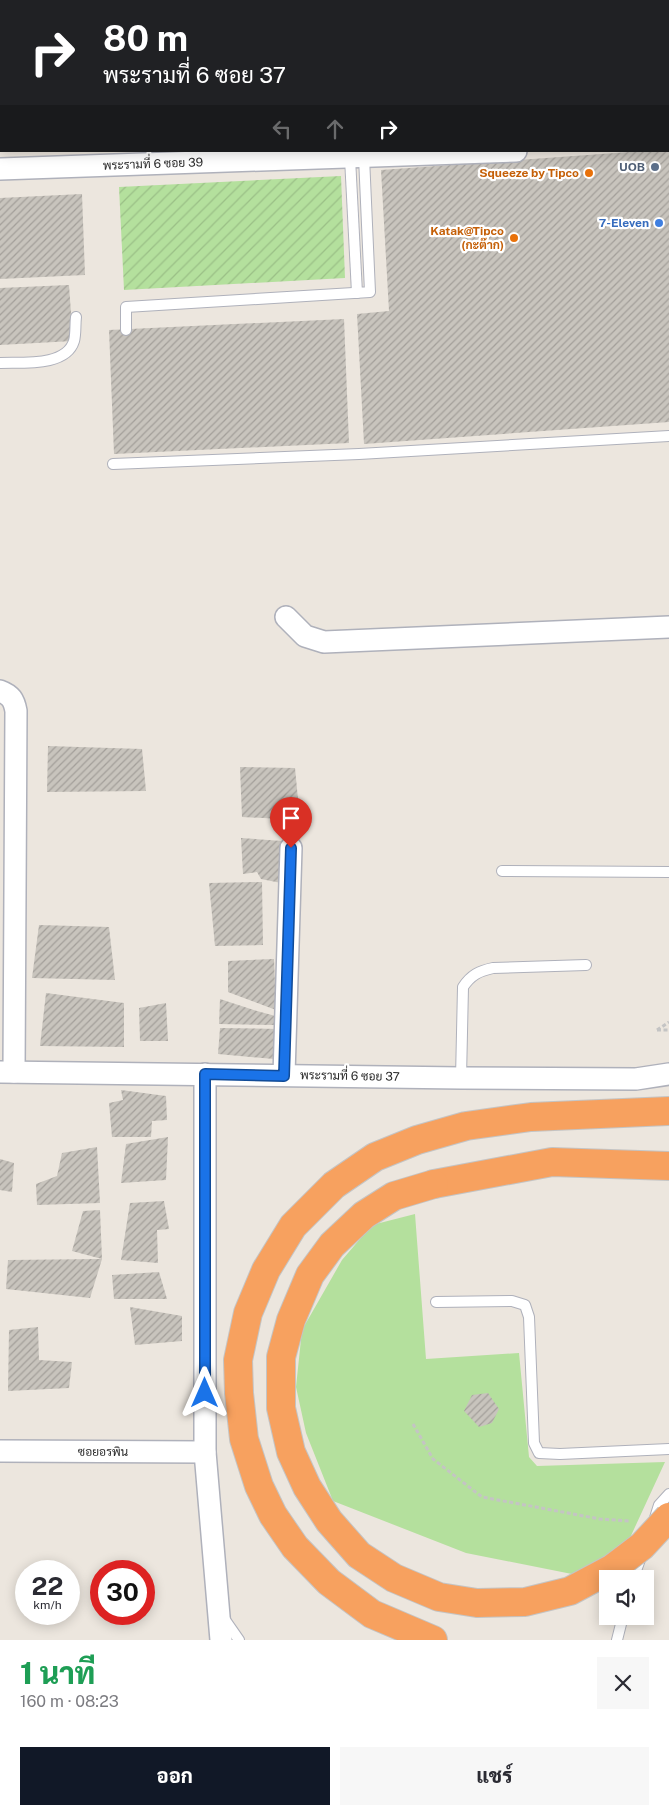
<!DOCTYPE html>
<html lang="th">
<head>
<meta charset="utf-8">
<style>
	:root { --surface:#fff; --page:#f7f7f7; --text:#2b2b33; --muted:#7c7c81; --accent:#111827 }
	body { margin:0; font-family:"Public Sans",Sarabun,sans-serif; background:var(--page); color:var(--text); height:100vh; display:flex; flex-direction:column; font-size:19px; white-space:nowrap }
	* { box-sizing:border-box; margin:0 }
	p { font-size:16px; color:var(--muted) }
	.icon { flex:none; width:28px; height:28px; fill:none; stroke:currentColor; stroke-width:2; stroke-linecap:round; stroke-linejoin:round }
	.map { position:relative; height:1640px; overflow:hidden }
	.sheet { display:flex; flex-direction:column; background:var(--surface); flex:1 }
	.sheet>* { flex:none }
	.banner { position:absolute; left:0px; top:0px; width:670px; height:152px; box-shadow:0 2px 12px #0003; background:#202124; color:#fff; overflow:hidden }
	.controls { position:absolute; left:599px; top:1570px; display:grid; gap:10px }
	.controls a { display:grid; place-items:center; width:55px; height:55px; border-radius:0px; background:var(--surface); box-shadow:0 2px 12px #0003; font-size:25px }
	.speed { position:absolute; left:15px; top:1560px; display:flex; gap:10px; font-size:25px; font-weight:700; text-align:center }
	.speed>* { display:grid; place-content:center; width:65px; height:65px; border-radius:50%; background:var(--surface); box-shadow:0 2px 12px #0003; line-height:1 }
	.speed small { font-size:12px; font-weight:400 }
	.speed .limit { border:8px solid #d22; background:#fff; color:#111 }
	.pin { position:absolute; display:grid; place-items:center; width:42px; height:42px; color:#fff; margin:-51px -21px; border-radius:50% 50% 50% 0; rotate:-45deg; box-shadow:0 0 5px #0007 }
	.pin .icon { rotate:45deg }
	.me { position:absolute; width:55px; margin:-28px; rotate:0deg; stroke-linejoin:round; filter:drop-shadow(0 0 4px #0008) }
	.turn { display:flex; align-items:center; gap:18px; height:105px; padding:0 20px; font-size:22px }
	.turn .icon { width:65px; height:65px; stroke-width:2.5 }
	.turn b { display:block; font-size:35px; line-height:42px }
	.lanes { display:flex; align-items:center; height:48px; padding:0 20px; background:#0003; justify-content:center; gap:25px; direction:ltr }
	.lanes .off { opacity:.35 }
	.round { display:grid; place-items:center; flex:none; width:52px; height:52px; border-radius:0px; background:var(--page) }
	.head { display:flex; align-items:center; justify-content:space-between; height:85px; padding:0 20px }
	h1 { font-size:30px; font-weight:800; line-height:38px; color:#1e9e55 }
	.primary-button { display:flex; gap:10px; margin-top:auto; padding:10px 20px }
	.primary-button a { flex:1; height:58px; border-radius:0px; background:var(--accent); color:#fff; font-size:20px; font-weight:800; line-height:58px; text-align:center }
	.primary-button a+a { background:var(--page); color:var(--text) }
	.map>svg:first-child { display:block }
	.park { fill:#b4e09d }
	.garden { fill:url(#garden-furrows) }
	.building { fill:url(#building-hatch) }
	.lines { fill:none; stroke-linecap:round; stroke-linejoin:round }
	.lane-casing { stroke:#afb1bb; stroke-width:12 }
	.street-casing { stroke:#afb1bb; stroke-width:24 }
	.highway-casing { stroke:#c4c4c4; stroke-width:30 }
	.path { stroke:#c4c4c4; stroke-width:3; stroke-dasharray:4 2.5; stroke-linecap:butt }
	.lane { stroke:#fff; stroke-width:10 }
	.street { stroke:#fff; stroke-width:21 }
	.highway { stroke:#f7a15f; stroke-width:28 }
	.highway-bridge-casing { stroke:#c4c4c4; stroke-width:30; stroke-linecap:butt }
	.highway-bridge { stroke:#f7a15f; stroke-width:28 }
	.route-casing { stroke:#114b97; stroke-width:12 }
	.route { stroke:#1a73e8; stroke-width:9 }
	.service-dot { fill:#5c6f8a; stroke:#fff; stroke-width:2 }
	.food-dot { fill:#e8710a; stroke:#fff; stroke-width:2 }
	.shop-dot { fill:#3f7fe0; stroke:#fff; stroke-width:2 }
	.labels { text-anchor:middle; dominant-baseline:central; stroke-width:4.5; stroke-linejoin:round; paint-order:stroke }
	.street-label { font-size:12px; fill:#2b2b2b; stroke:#fff }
	.service-label { font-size:12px; font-weight:bold; fill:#4e5e75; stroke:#fff; text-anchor:end }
	.food-label { font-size:12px; font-weight:bold; fill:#c56008; stroke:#fff; text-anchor:end }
	.shop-label { font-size:12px; font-weight:bold; fill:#366cbe; stroke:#fff; text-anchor:end }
</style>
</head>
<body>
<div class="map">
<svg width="669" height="1640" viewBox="0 0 669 1640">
	<defs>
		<pattern id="garden-furrows" width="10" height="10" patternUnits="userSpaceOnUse" patternTransform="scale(1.25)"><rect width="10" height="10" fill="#b4e09d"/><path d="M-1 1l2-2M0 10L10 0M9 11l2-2" fill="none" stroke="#9bc087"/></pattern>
		<pattern id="building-hatch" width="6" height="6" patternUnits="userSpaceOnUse" patternTransform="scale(1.25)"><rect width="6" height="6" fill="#c8c4bd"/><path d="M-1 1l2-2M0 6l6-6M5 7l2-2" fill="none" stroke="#a39f9a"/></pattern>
	</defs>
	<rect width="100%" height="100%" fill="#ece6de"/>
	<path class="park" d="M415,1214L426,1359L519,1353L529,1457L537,1466L665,1462L611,1579L607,1581L466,1553L333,1501L306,1433L296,1387L302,1330L342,1260L372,1225Z"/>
	<path class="garden" d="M341,176L345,278L124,290L119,187Z"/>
	<g class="building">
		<path d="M643,151H669V422L364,444L357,314L389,311L381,170Z"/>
		<path d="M82,194L85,275L0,279V198Z"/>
		<path d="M69,285L73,341L0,345V288Z"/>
		<path d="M344,319L349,443L114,454L109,330Z"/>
		<path d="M48,746L142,749L146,791L47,792Z"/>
		<path d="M240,767L295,768L300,820L242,817Z"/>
		<path d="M241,838L282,841L281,883L261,879L257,872L243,874Z"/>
		<path d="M262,882L263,945L215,946L209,883Z"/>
		<path d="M39,925L109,927L115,980L32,978Z"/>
		<path d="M274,959L276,1010L228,992V961Z"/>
		<path d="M46,993L124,1003V1047L40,1046Z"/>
		<path d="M220,999L257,1011L279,1017L275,1025L219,1024Z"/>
		<path d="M166,1003L168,1041H140L139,1008Z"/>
		<path d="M220,1028L280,1029L274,1059L218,1054Z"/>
		<path d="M121,1090L166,1096L167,1120L152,1121L151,1137H112L109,1103L123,1100Z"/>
		<path d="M168,1137L166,1180L121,1183L126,1144Z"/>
		<path d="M97,1147L100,1203L37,1205L36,1184L57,1176L62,1153Z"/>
		<path d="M0,1159L14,1163L12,1192L0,1190Z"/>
		<path d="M164,1201L169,1229L157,1230L158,1263L121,1260L130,1203Z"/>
		<path d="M100,1210L102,1259L72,1251L83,1211Z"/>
		<path d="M102,1259L90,1298L6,1289L8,1260Z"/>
		<path d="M159,1272L167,1299H114L112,1275Z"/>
		<path d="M130,1307L182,1316V1341L135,1345Z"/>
		<path d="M38,1327L39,1360L72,1362L69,1388L8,1391L9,1330Z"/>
		<path d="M488,1393L499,1409L492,1423L479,1427L464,1411L472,1395Z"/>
	</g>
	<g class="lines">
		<defs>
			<g id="lane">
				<path d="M350,158L357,293"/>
				<path d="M126,330V307L370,292L364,157"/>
				<path d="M0,363C22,362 66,367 74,341C76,334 75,325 76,317"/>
				<path d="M113,464L359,454L669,436"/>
				<path d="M502,871L669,872"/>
				<path d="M461,1078L463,987C471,975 479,971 493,968L586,965"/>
				<path d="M436,1302L512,1301L525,1305L529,1317L534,1443L539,1453L560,1454L669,1449"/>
				<path d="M654,1521L659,1505L669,1494"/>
				<path d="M633,1579L642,1554"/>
				<path d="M223,1617L239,1640"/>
				<path d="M617,1640L623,1616"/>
			</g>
			<g id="street">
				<path d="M0,169L516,151"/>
				<path d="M286,617L305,636L324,642L669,627"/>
				<path d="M0,691C11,695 14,700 16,711L14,1072"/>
				<path d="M0,1072L461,1078L636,1079L669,1074"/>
				<path d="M205,1074V1452L221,1640"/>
				<path d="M284,1075L291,848"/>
				<path d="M0,1451L205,1452"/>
			</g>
			<g id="highway">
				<path d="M434,1184L552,1162L669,1166"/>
				<path d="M433,1640L372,1614L329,1582L295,1547L273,1515L259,1486L244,1439L239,1393L238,1360L248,1313L266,1270L293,1226L334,1185L375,1157L417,1140L466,1126L531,1117L669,1111"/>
			</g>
		</defs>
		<use href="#lane" class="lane-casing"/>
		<use href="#street" class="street-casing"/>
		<use href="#highway" class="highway-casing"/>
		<g class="path">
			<path d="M657,1030L669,1022"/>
			<path d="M657,1030H669"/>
			<path d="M413,1424L433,1459L482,1497L600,1519L629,1521"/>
		</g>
		<use href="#lane" class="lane"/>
		<use href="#street" class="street"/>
		<use href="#highway" class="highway"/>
		<defs>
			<path id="highway-bridge" d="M434,1184L394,1196L364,1215L332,1245L310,1275L291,1320L281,1357V1408L291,1452L307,1487L329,1521L359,1555L394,1578L439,1597L477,1603L525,1602L570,1591L613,1568L642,1546L669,1517"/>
		</defs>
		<use href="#highway-bridge" class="highway-bridge-casing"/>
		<use href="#highway-bridge" class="highway-bridge"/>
	</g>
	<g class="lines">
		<defs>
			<path id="route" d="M205,1393V1074L284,1076L291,848"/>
		</defs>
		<use href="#route" class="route-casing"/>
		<use href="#route" class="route"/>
	</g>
	<circle class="service-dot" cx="655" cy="167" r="5"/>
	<g class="food-dot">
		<circle cx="589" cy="173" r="5"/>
		<circle cx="514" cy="238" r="5"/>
	</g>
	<circle class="shop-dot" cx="659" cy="223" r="5"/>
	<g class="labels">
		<g class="street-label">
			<text transform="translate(153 164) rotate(-2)">พระรามที่ 6 ซอย 39</text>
			<text transform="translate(350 1076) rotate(1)">พระรามที่ 6 ซอย 37</text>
			<text x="103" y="1452">ซอยอรพิน</text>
		</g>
		<g class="service-label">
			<text x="645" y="167">UOB</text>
		</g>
		<g class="food-label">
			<text x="579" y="173">Squeeze by Tipco</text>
			<text x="504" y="231">Katak@Tipco<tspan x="504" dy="14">(กะต๊าก)</tspan></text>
		</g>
		<g class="shop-label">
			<text x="649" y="223">7-Eleven</text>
		</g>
	</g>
</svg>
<div class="controls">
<a><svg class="icon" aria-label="sound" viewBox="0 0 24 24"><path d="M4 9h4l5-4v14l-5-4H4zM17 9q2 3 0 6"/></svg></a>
</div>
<div class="speed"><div>22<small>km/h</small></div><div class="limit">30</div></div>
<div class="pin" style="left:291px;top:848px;background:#d93025"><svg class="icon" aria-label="arrive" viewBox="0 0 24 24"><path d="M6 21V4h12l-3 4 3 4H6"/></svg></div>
<svg class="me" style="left:205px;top:1393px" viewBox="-20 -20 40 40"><path d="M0-17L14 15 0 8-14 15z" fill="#1a73e8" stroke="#fff" stroke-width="4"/></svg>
<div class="banner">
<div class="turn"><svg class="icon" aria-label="right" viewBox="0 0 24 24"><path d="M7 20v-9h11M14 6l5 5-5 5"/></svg><div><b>80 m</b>พระรามที่ 6 ซอย 37</div></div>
<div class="lanes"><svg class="icon off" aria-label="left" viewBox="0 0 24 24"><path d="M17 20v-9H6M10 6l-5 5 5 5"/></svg><svg class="icon off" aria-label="ahead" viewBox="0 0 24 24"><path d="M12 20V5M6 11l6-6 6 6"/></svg><svg class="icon" aria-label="right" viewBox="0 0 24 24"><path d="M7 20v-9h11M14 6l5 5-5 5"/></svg></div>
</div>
</div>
<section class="sheet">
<div class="head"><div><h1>1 นาที</h1><p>160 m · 08:23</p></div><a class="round"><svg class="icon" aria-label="close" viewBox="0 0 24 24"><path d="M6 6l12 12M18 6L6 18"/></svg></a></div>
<div class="primary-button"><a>ออก</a><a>แชร์</a></div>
</section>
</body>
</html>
